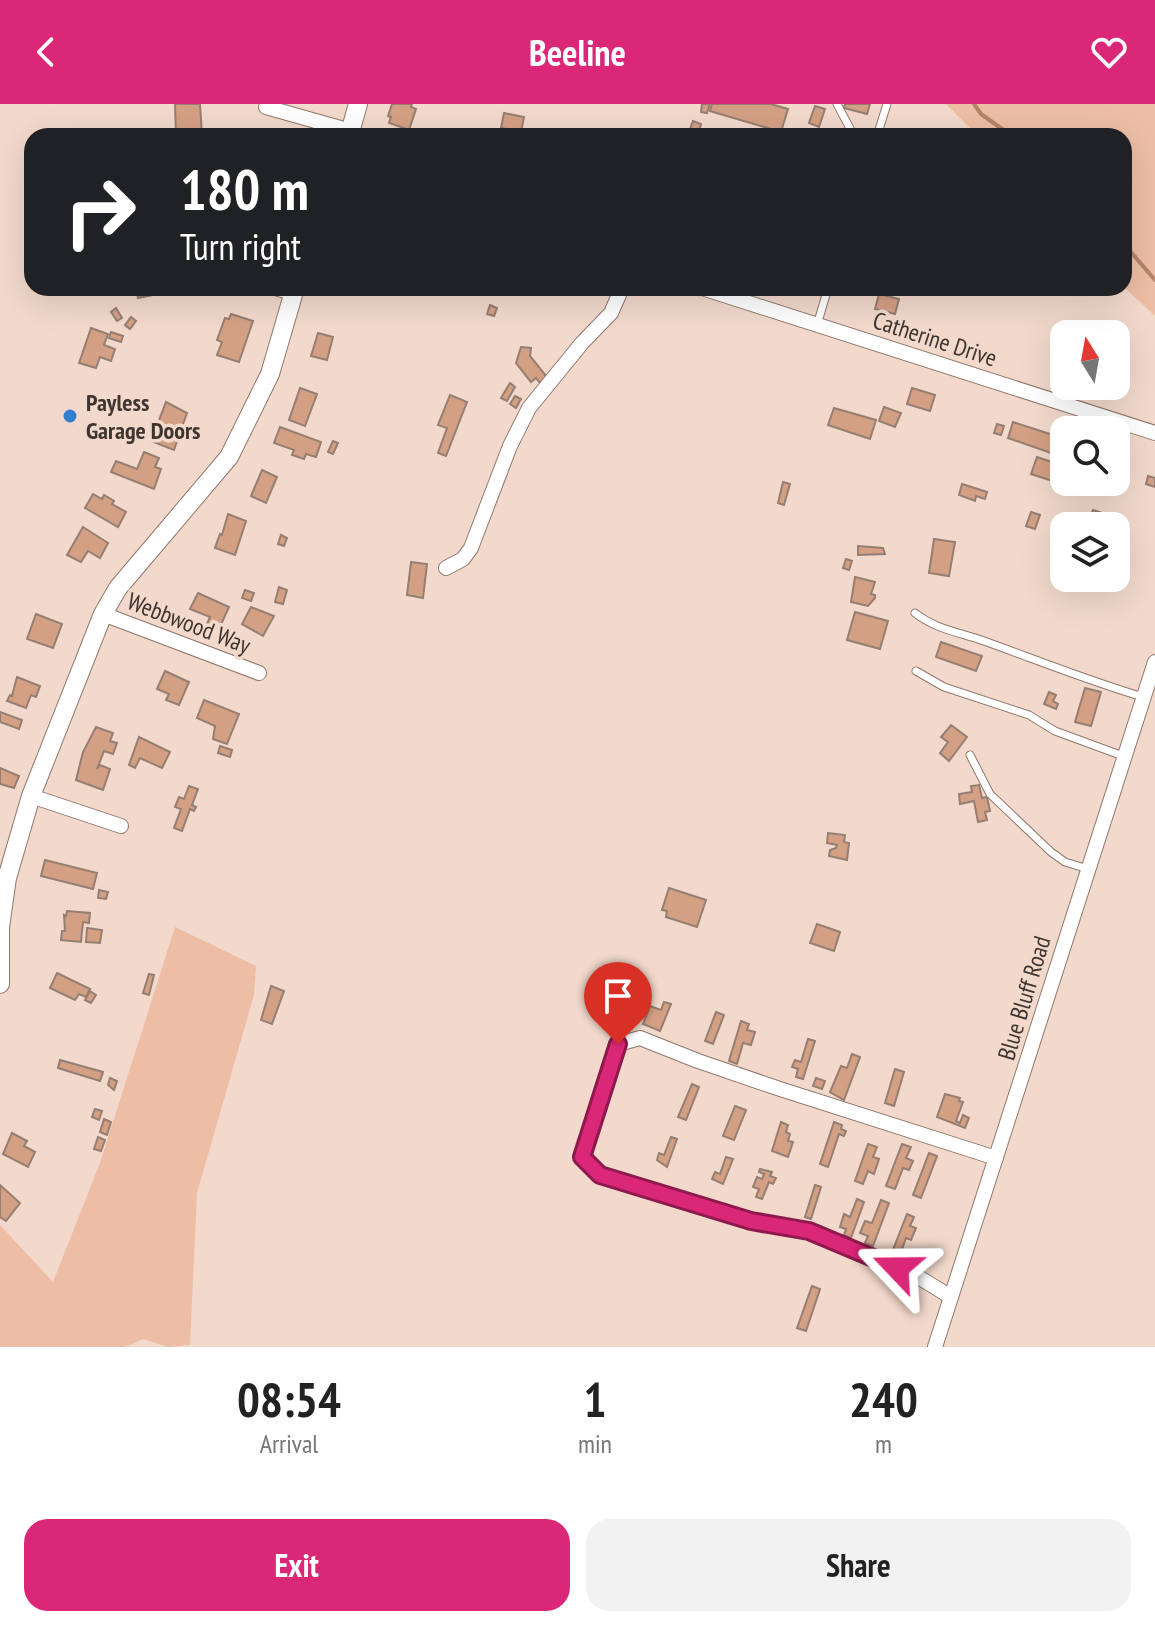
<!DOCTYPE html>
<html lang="en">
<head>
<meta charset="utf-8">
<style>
	:root { --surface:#fff; --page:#f2f2f2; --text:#222; --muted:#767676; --accent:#db2777 }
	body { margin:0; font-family:"PT Sans Narrow",sans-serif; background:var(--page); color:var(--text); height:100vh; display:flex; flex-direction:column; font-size:30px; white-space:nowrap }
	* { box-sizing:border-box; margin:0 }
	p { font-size:26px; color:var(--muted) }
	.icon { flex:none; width:44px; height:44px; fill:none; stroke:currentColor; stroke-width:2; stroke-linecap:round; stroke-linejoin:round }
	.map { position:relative; height:1243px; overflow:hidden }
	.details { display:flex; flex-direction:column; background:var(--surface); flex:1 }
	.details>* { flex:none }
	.top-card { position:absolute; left:24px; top:24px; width:1108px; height:168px; border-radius:24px; box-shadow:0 8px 32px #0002; background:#202124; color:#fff; overflow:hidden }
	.needle { width:52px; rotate:349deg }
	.fabs { position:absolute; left:1050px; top:216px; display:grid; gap:16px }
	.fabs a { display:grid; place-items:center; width:80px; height:80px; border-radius:16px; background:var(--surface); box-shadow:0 8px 32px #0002; font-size:40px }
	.pin { position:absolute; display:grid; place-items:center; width:68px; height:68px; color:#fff; margin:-82px -34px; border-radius:50% 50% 50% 0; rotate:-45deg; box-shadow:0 0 8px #0007 }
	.pin .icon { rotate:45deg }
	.me { position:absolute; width:88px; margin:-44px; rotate:293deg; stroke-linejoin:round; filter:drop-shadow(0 0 6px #0008) }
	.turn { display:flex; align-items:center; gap:28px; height:168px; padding:0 24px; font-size:36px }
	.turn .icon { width:104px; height:104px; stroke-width:2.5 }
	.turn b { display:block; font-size:56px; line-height:68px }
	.eta { display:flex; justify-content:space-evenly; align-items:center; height:136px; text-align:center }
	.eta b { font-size:48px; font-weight:700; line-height:56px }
	.cta { display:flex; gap:16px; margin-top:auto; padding:16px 24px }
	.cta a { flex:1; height:92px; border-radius:24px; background:var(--accent); color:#fff; font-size:32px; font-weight:700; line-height:92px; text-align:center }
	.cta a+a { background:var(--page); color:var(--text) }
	header { display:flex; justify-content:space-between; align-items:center; height:104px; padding:0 24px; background:var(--accent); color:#fff; font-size:36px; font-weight:700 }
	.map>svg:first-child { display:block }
	.green { fill:#edbea5 }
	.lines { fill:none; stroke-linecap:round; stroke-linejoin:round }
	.stream { stroke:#b78469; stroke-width:4 }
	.building { fill:#d4a084; stroke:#957e72; stroke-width:2 }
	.service-casing { stroke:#8f786c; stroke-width:9 }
	.minor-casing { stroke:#8f786c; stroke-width:16 }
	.tertiary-casing { stroke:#8f786c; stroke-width:20 }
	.service { stroke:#fff; stroke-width:7 }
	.minor { stroke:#fff; stroke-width:14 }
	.tertiary { stroke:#fff; stroke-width:18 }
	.route-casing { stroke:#8e194d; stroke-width:20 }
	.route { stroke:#db2777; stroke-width:14 }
	.poi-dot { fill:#327fcf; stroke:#f2d9cc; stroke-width:3 }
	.labels { text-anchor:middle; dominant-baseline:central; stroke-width:7; stroke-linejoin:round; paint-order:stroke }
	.street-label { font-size:24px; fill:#3f3530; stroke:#f2d9cc }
	.poi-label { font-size:24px; font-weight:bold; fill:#3f3530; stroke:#f2d9cc; text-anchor:start }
</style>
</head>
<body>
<header><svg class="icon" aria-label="back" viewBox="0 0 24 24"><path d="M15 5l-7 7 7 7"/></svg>Beeline<svg class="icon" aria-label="heart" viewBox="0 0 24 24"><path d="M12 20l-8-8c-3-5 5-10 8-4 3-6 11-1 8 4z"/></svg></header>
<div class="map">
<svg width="1155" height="1243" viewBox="0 0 1155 1243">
	<rect width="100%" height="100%" fill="#f2d9cc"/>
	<g class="green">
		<path d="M946,0H1155V212L1124,183V32H978Z"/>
		<path d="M175,823L256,862L254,891L197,1089L190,1241L168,1243L143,1235L125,1243H0V1121L53,1178L100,1059Z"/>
	</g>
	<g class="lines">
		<g class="stream">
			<path d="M974,0L981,10L1012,32"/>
			<path d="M1124,140L1155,176"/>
		</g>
	</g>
	<g class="building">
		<path d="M175,0H200L202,31L176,32Z"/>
		<path d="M392,0H412L411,3L416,5L409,26L389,19L391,13L388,12Z"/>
		<path d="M702,0H710L707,9L701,8Z"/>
		<path d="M712,0H771L788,5L781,28L710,7Z"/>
		<path d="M845,0H870L867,10L844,4Z"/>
		<path d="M815,2L825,5L819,23L809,19Z"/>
		<path d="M504,9L524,13L521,28L501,24Z"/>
		<path d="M693,17L701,20L699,27L690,25Z"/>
		<path d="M130,184H157L158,190L138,194L136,185L131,186Z"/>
		<path d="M879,190L899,195L895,210L875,205Z"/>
		<path d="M490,201L497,204L494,212L487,210Z"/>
		<path d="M116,204L122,214L117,217L111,208Z"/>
		<path d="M231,210L253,217L239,258L217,251L222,238L217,236L225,214L229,215Z"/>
		<path d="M131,213L136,217L130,225L125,221Z"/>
		<path d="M91,224L108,230L104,241L115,245L111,257L100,253L96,264L79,259Z"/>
		<path d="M111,228L123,232L121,238L109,234Z"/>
		<path d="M318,229L333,233L327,256L311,252Z"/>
		<path d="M521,243L531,244L530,252L547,273L540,279L536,274L531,278L516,259Z"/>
		<path d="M510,279L515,283L507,297L501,294Z"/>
		<path d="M300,284L317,290L305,322L289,316Z"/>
		<path d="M912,284L935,291L930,307L907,300Z"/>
		<path d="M450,291L467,298L446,352L438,349L447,324L438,321Z"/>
		<path d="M515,292L521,295L516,304L510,300Z"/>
		<path d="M166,298L187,309L174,346L151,337Z"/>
		<path d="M884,303L901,309L895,323L879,317Z"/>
		<path d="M834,304L876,316L870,335L828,321Z"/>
		<path d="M67,306L77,309L73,320L63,316Z"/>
		<path d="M1013,318L1056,332L1051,349L1008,334Z"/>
		<path d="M997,320L1004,322L1001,331L994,329Z"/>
		<path d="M280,323L321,338L316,353L306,350L304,355L292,351L294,346L274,339Z"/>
		<path d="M333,337L338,339L333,350L328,348Z"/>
		<path d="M144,348L159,354L155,363L161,365L154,385L111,368L116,357L137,365Z"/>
		<path d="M1037,353L1064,362L1059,379L1031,370Z"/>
		<path d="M262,366L277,373L266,399L251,392Z"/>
		<path d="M1148,372L1155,374V383L1146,380Z"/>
		<path d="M783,378L790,380L784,401L778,399Z"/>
		<path d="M962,380L987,388L985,395L976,392L975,397L959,391Z"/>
		<path d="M93,390L102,395L104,391L114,397L112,400L126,408L118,423L85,404Z"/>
		<path d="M1093,406L1105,410L1103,416L1124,419L1117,438L1116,422H1087Z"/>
		<path d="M1031,408L1040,411L1035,425L1026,422Z"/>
		<path d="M228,410L246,417L235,451L215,444L220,430L222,431Z"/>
		<path d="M83,423L108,439L100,454L88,447L81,458L67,451Z"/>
		<path d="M281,431L287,434L284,442L278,440Z"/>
		<path d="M934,435L955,438L949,472L929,469Z"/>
		<path d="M858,442L883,444L885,450L858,451Z"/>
		<path d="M846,455L852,457L849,466L843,464Z"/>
		<path d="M411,458L427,460L423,494L407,491Z"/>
		<path d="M855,473L875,478L871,490L875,491V494L868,502L851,498Z"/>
		<path d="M279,483L287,486L283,500L275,498Z"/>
		<path d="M245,486L254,489L251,497L242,494Z"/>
		<path d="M198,489L229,503L219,525L207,520L210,513L190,505Z"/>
		<path d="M251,503L274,512L263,532L242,520Z"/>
		<path d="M855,508L888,517L880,545L847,536Z"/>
		<path d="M36,510L62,520L53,544L27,535Z"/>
		<path d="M941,538L982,552L976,567L936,553Z"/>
		<path d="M165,567L189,578L179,601L166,596L169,590L157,585Z"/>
		<path d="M17,573L40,582L36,593L31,591L26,604L7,597L10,591L12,592Z"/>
		<path d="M1085,584L1101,588L1091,622L1075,618Z"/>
		<path d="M1049,588L1056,591L1053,597L1058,600L1056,605L1044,600Z"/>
		<path d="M204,596L239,610L227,640L213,635L215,622L197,614Z"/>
		<path d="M0,608L22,616L19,625L0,618Z"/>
		<path d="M951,621L967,633L949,657L940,649L948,638L941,633Z"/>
		<path d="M96,623L113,629L110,637L117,639L113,650L104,647L97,665L100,661L110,665L103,686L76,676L83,648Z"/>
		<path d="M139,633L170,648L162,664L140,654L135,664L129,661Z"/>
		<path d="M220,642L232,646L230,653L218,649Z"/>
		<path d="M0,664L19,672L14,684L0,680Z"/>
		<path d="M979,681L982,694L987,693L990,707L985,708L987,716L978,718L974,697L960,700L959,690L972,688L971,682Z"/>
		<path d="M189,682L198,685L192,701L196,703L194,707L190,705L182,727L174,724L181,705L175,703L179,693L184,695Z"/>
		<path d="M828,729L845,731L844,738L849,739L847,756L829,752L830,746L836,744L837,741L827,739Z"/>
		<path d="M45,756L97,769L93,785L41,772Z"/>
		<path d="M669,784L706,796L697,823L666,813L667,807L662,806Z"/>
		<path d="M99,786L108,788L106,795L98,794Z"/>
		<path d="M67,807L90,809L89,819L83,818L81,838L61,836L62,827H65L64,811L66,812Z"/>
		<path d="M817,820L840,828L834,847L810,839Z"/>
		<path d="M87,824L102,826L100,839L86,838Z"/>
		<path d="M57,869L90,885L86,893L79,890L75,896L50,884Z"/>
		<path d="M149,870L154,871L149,891L143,889Z"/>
		<path d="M634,875L641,877L630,903L624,900Z"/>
		<path d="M271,882L284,887L272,920L261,916Z"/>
		<path d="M90,887L96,891L91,899L85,896Z"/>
		<path d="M664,898L671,900L660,927L643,920L650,902L661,906Z"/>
		<path d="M716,908L724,911L713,940L705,937Z"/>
		<path d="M741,917L749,920L747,926L755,928L751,941L743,939L737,960L729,957Z"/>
		<path d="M808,935L815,937L803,975L796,973L798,965L792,963L795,956L801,958Z"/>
		<path d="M852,950L860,953L844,996L830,988L841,962L847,964Z"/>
		<path d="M60,956L103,968L100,977L58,964Z"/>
		<path d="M895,965L904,968L894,1002L885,999Z"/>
		<path d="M110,974L117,977L114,986L108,981Z"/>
		<path d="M816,974L825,977L822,985L813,982Z"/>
		<path d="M692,980L699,983L686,1016L678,1013Z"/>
		<path d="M945,990L960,994L959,997L963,998L956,1017L960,1019L963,1011L969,1014L965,1024L937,1013Z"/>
		<path d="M735,1002L746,1006L734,1036L723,1032Z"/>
		<path d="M95,1005L102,1007L99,1016L92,1013Z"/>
		<path d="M104,1015L111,1018L107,1031L100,1028Z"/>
		<path d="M781,1018L788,1021L786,1028L790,1030L788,1037L793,1038L788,1053L772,1047Z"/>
		<path d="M834,1018L842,1021L841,1025L846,1027L844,1032L839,1030L828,1063L820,1060Z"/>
		<path d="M12,1029L27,1037L24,1042L35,1048L28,1063L3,1050Z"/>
		<path d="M98,1033L105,1036L101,1047L94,1045Z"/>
		<path d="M671,1033L677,1035L667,1063L657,1056L659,1049L664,1051Z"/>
		<path d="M868,1040L877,1043L873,1053L879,1055L874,1070L868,1067L863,1080L855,1077Z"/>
		<path d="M902,1040L911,1043L906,1054L913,1057L909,1066L903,1064L895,1085L886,1082Z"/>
		<path d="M929,1049L937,1052L921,1094L913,1091Z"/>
		<path d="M726,1053L733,1055L723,1080L712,1075L715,1068L720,1070Z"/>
		<path d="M760,1065L772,1068L770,1072L776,1074L773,1080L769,1078L762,1095L756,1093L759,1085L753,1083L757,1073L762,1075L764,1070L759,1068Z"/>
		<path d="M0,1081L20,1099L6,1117L0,1113Z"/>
		<path d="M815,1081L821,1083L811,1115L805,1113Z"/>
		<path d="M857,1095L864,1098L851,1134L844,1131L846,1125L840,1123L844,1110L850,1113Z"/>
		<path d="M881,1096L889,1099L873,1142L865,1139L868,1132L860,1129L865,1117L872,1119Z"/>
		<path d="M907,1110L914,1113L910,1122L916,1124L911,1136L906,1134L899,1154L891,1151Z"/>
		<path d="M812,1182L820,1185L806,1227L797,1224Z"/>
	</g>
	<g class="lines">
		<defs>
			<g id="service">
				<path d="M837,0L854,32"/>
				<path d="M877,32L887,0"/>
				<path d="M817,221L828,184"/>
				<path d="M915,509C937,526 959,528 984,537C1037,556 1089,577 1143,593"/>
				<path d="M916,567L944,583L1029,611L1055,627L1123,652"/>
				<path d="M970,651L990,690L1051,748L1065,758L1088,765"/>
			</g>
			<g id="minor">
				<path d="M266,3L351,27"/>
				<path d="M275,184L293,189"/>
				<path d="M702,184L1155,329"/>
				<path d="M446,464L463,455L471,444L510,342L529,304L582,239L611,209L622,184"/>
				<path d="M103,510L259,569"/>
				<path d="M31,692L121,722"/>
				<path d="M951,1193L920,1174L809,1127L751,1117L600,1071L582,1053L618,940L640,934L698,957L780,985L996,1054"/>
				<path d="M935,1243L1155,558"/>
			</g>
			<g id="tertiary">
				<path d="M349,32L358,0"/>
				<path d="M0,880V823L7,774L31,692L103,510L118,484L229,353L270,270L295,184"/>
			</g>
		</defs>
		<use href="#service" class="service-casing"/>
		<use href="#minor" class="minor-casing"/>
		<use href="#tertiary" class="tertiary-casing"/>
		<use href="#service" class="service"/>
		<use href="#minor" class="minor"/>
		<use href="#tertiary" class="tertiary"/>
	</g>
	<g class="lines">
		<defs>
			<path id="route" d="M618,940L582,1053L600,1071L751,1117L809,1127L897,1164"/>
		</defs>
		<use href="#route" class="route-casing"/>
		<use href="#route" class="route"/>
	</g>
	<circle class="poi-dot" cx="70" cy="312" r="8"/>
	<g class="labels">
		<g class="street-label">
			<text transform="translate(935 235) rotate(18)">Catherine Drive</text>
			<text transform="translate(189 519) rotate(21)">Webbwood Way</text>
			<text transform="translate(1024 894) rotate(-73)">Blue Bluff Road</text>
		</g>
		<g class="poi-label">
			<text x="86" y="298">Payless<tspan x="86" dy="28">Garage Doors</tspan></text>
		</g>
	</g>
</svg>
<div class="fabs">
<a><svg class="needle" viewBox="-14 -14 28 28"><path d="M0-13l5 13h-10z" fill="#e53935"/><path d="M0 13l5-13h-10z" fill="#767676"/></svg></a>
<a><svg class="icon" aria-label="search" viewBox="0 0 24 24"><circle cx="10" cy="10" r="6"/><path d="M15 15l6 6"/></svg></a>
<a><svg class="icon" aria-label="layers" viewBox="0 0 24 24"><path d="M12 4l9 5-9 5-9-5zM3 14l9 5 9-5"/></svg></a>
</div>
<div class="pin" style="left:618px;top:940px;background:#d93025"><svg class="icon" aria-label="arrive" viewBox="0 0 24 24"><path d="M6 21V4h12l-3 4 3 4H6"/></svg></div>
<svg class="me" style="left:897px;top:1164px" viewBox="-20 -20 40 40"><path d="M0-17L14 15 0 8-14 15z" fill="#db2777" stroke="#fff" stroke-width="4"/></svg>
<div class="top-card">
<div class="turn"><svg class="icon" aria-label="right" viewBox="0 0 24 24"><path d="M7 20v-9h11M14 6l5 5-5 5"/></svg><div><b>180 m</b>Turn right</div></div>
</div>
</div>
<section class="details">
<div class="eta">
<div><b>08:54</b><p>Arrival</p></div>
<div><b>1</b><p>min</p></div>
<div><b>240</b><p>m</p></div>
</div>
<div class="cta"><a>Exit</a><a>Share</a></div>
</section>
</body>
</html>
